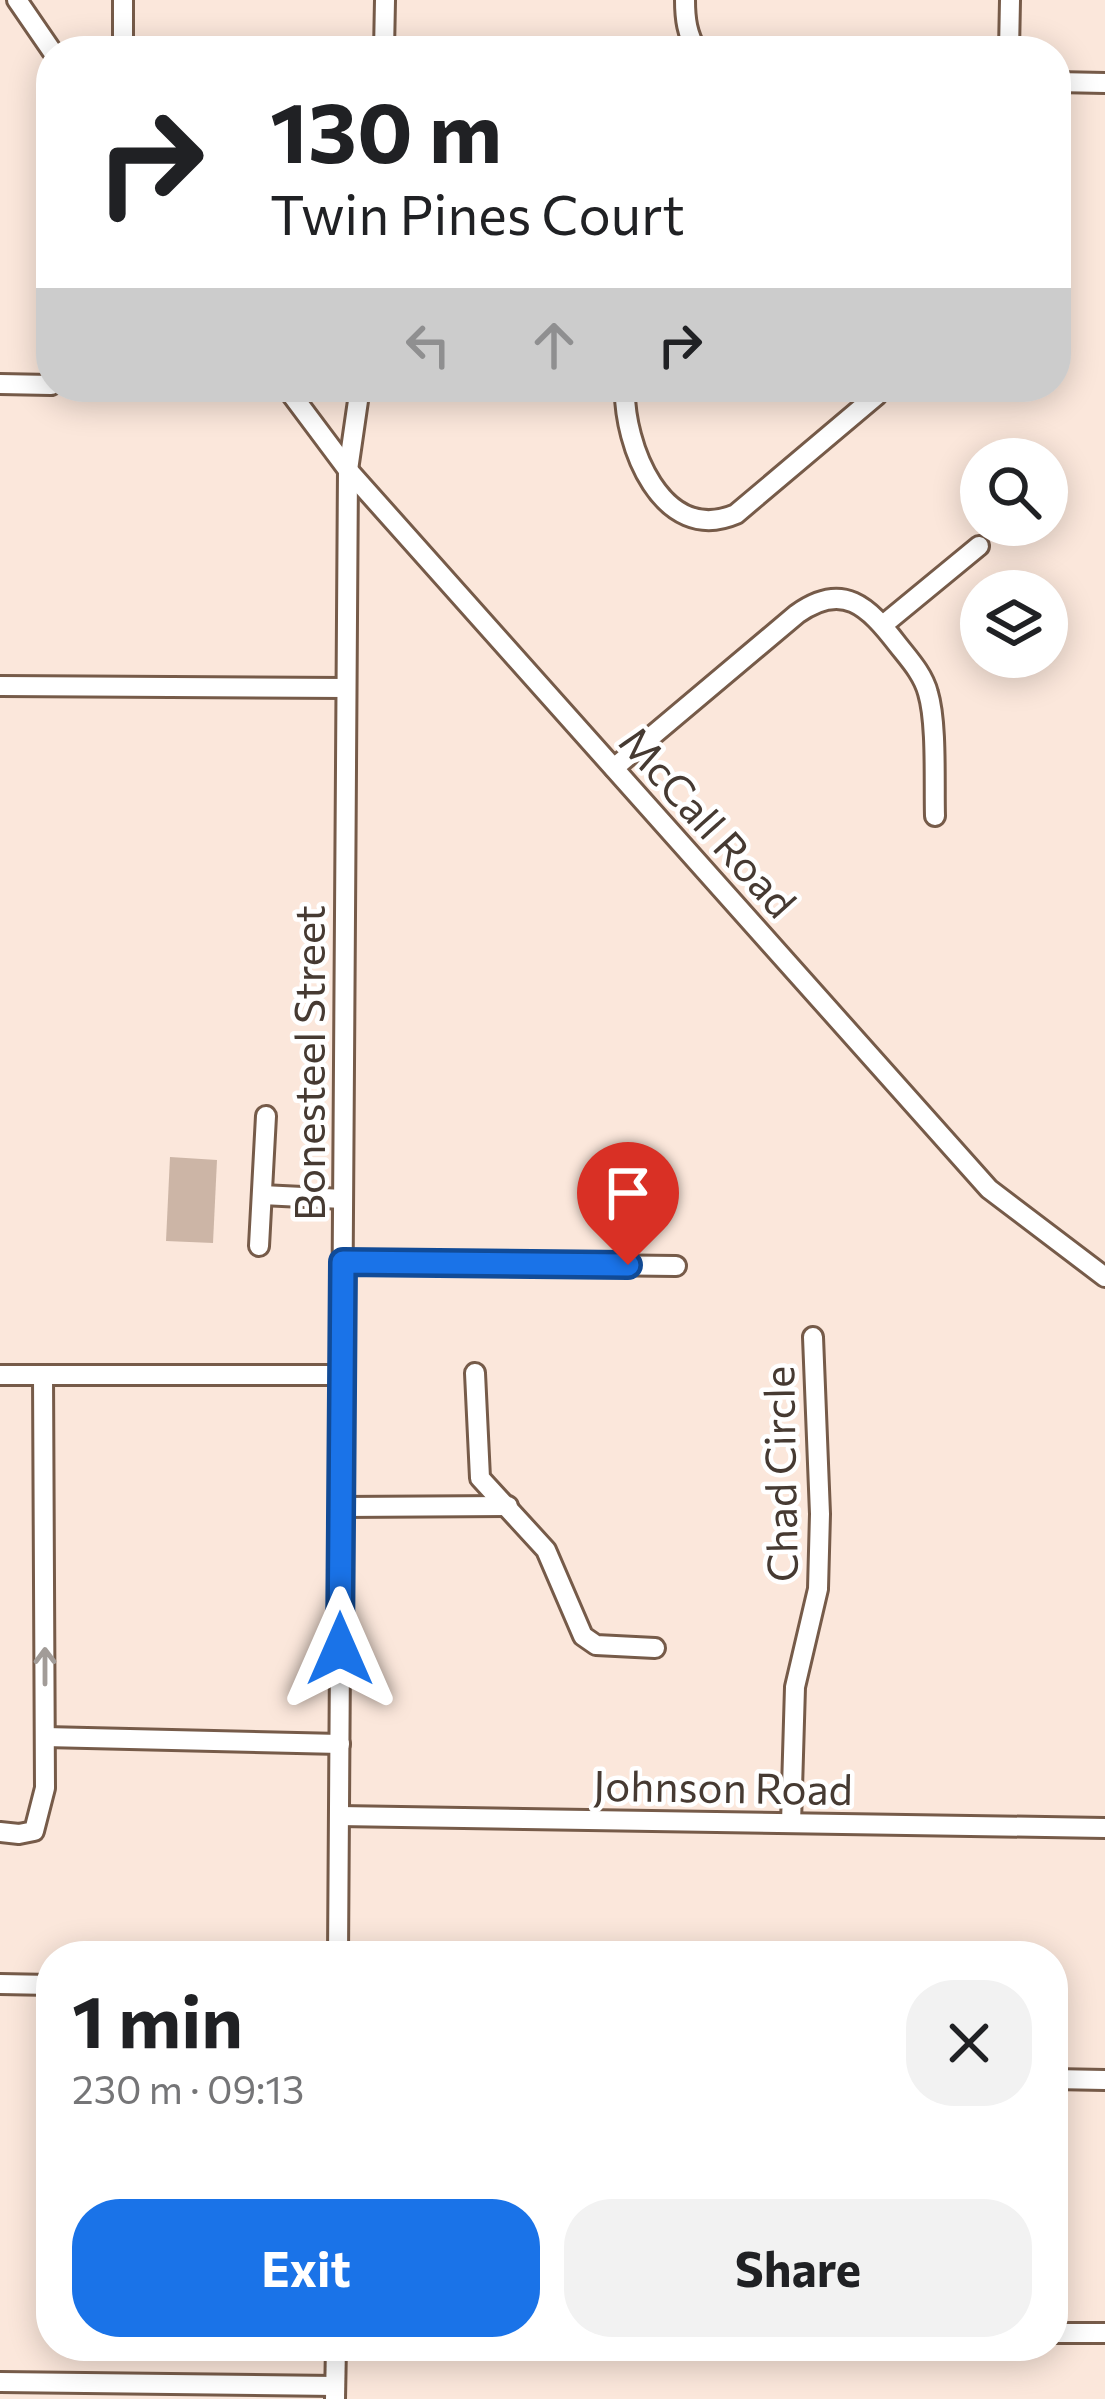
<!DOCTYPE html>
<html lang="en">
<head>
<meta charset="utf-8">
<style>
	:root { --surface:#fff; --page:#f2f2f2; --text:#202124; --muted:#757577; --accent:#1a73e8 }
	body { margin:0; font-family:Commissioner,sans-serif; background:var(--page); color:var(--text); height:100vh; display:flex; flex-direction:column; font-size:45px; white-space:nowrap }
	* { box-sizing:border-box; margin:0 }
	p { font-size:39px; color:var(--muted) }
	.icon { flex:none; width:66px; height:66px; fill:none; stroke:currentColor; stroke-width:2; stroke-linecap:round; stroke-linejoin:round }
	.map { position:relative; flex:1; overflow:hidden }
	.side { position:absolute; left:36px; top:1941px; width:1032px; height:420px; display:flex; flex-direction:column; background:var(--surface); border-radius:48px; box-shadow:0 6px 30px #0003 }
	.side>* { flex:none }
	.top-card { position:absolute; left:36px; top:36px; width:1035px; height:366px; border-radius:48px; box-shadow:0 6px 30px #0003; background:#fff; color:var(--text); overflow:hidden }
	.tools { position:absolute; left:960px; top:438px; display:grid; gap:24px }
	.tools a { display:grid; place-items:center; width:108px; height:108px; border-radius:50%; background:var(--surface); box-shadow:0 6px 30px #0003; font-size:60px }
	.pin { position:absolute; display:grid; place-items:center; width:102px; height:102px; color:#fff; margin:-123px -51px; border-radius:50% 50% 50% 0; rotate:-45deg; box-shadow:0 0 12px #0007 }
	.pin .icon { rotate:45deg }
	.me { position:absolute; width:132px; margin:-66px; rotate:0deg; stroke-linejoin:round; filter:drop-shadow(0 0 9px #0008) }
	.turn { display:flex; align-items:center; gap:42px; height:252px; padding:0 36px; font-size:54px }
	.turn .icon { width:156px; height:156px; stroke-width:2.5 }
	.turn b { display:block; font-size:84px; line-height:102px }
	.lanes { display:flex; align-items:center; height:114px; padding:0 36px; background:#0003; justify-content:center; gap:60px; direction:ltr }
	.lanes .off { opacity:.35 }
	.round { display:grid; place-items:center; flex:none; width:126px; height:126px; border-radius:48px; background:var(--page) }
	.headline { display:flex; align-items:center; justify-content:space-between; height:204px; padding:0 36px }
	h1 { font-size:72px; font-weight:700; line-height:90px }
	.cta { display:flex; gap:24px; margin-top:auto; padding:24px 36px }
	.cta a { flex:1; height:138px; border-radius:48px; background:var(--accent); color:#fff; font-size:48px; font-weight:700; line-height:138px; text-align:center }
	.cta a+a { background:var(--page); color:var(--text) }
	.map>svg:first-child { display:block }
	.green { fill:#ccb5a6 }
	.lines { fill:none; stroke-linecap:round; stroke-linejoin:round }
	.minor-casing { stroke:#765b49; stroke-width:24 }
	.minor { stroke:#fff; stroke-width:18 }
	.oneway { stroke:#a29c98 }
	.route-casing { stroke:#114b97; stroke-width:30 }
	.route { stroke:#1a73e8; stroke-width:21 }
	.labels { text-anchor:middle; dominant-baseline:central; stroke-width:9; stroke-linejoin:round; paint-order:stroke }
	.street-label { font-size:42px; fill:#463a32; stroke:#fff }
</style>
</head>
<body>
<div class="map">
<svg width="1105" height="2399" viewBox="0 0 1105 2399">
	<rect width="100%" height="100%" fill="#fbe7db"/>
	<path class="green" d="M170,1157L217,1160L213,1243L166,1241Z"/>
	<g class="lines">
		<defs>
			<g id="minor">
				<path d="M17,0L52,51"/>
				<path d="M685,0C685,19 687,34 697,51"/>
				<path d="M123,51V0"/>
				<path d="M384,51L385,0"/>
				<path d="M1009,51L1010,0"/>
				<path d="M1056,82L1105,83"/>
				<path d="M0,384L51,385"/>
				<path d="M286,387L348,470L989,1189L1105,1277"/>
				<path d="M625,387C623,444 662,546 736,514L877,395L882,387"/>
				<path d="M883,625L979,546"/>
				<path d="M0,686L346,688"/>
				<path d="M614,768L797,614C843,581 868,606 898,645C909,659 923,674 928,693C937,723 934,783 935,816"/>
				<path d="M262,1195L343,1199"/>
				<path d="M259,1246L266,1116"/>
				<path d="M343,1262L676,1266"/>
				<path d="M475,1373L480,1478L546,1550L583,1636L596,1645L655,1648"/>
				<path d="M0,1375H342"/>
				<path d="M341,1507L508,1506"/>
				<path d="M45,1737L340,1744"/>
				<path d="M339,1816L1105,1828"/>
				<path d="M791,1823L795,1687L818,1589L820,1514L813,1337"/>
				<path d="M0,1832L19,1834L34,1831L45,1788L43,1375"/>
				<path d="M338,1956L348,470L360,387"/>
				<path d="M0,1984L51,1985"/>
				<path d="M1053,2079L1105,2080"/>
				<path d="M1053,2333H1105"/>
				<path d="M0,2382L335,2386"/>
				<path d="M335,2399L336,2346"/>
			</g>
		</defs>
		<use href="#minor" class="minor-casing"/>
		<use href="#minor" class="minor"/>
	</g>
	<defs><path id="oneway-shaft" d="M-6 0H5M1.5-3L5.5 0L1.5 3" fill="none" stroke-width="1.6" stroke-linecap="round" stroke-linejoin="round" transform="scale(3)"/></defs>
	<use class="oneway" href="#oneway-shaft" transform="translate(45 1666) rotate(-90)"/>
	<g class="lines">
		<defs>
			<path id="route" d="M340,1649L343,1262L628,1265"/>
		</defs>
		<use href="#route" class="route-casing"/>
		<use href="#route" class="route"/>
	</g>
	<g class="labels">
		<g class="street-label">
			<text transform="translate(709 821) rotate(48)">McCall Road</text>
			<text transform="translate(308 1063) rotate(-90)">Bonesteel Street</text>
			<text transform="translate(779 1474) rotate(-91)">Chad Circle</text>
			<text transform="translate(723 1786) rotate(1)">Johnson Road</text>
		</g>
	</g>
</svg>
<div class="tools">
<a><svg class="icon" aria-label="search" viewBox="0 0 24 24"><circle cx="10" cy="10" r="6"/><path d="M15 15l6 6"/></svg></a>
<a><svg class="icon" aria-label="layers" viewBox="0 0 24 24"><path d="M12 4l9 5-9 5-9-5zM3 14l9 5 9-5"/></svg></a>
</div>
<div class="pin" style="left:628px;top:1265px;background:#d93025"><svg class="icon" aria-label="arrive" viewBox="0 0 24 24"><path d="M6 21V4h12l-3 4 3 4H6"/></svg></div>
<svg class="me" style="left:340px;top:1649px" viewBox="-20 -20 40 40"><path d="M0-17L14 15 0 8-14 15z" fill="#1a73e8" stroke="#fff" stroke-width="4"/></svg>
<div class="top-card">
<div class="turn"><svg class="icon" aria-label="right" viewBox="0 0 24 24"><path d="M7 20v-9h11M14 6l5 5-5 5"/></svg><div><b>130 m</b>Twin Pines Court</div></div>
<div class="lanes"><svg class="icon off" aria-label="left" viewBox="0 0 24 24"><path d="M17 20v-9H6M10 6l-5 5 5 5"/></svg><svg class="icon off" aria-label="ahead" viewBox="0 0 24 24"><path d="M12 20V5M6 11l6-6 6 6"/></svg><svg class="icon" aria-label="right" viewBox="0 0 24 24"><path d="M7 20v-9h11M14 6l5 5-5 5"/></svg></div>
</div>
<section class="side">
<div class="headline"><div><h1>1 min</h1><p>230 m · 09:13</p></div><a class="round"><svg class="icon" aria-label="close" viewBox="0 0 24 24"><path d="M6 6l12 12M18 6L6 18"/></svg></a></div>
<div class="cta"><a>Exit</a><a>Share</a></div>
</section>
</div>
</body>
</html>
